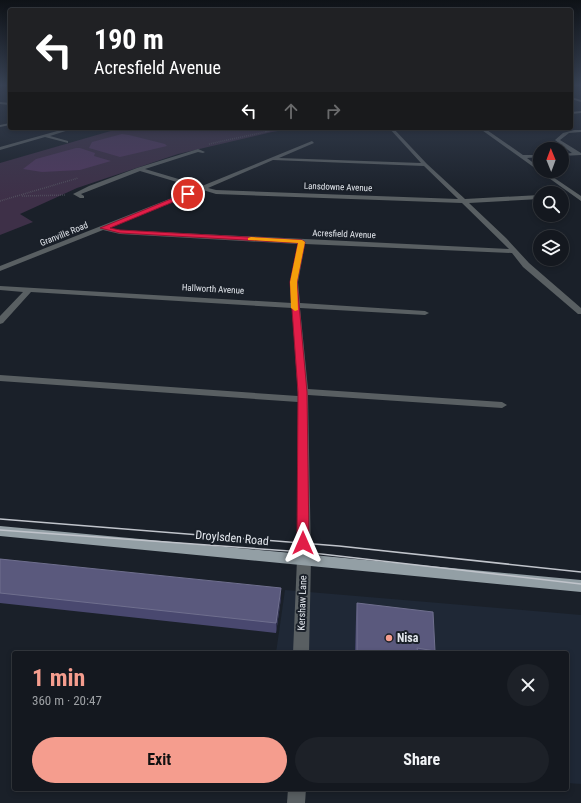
<!DOCTYPE html>
<html lang="en">
<head>
<meta charset="utf-8">
<style>
	:root { --surface:#14181f; --page:#1d2128; --text:#f1f3f6; --muted:#9da0a4; --line:#33373d; --accent:#f59d8e }
	body { margin:0; font-family:"Roboto Condensed",sans-serif; background:var(--page); color:var(--text); height:100vh; display:flex; flex-direction:column; font-size:15px; white-space:nowrap }
	* { box-sizing:border-box; margin:0 }
	p { font-size:13px; color:var(--muted) }
	.icon { flex:none; width:22px; height:22px; fill:none; stroke:currentColor; stroke-width:2; stroke-linecap:round; stroke-linejoin:round }
	.map { position:relative; flex:1; overflow:hidden }
	.details { position:absolute; left:12px; top:651px; width:557px; height:140px; display:flex; flex-direction:column; background:var(--surface); border-radius:4px; box-shadow:0 2px 6px #0003,0 0 0 1px var(--line) }
	.details>* { flex:none }
	.guide { position:absolute; left:8px; top:8px; width:565px; height:122px; border-radius:4px; box-shadow:0 2px 6px #0003,0 0 0 1px var(--line); background:#202124; color:#fff; overflow:hidden }
	.needle { width:26px; rotate:359deg }
	.fabs { position:absolute; left:533px; top:142px; display:grid; gap:8px }
	.fabs a { display:grid; place-items:center; width:36px; height:36px; border-radius:50%; background:var(--surface); box-shadow:0 2px 6px #0003,0 0 0 1px var(--line); font-size:20px }
	.pin { position:absolute; display:grid; place-items:center; width:34px; height:34px; color:#fff; margin:-17px; border:2px solid #fff; border-radius:50%; box-shadow:0 1px 4px #0007 }
	.me { position:absolute; width:44px; margin:-22px; rotate:0deg; stroke-linejoin:round; filter:drop-shadow(0 0 3px #0008) }
	.turn { display:flex; align-items:center; gap:14px; height:84px; padding:0 20px; font-size:18px }
	.turn .icon { width:52px; height:52px; stroke-width:2.5 }
	.turn b { display:block; font-size:28px; line-height:34px }
	.lanes { display:flex; align-items:center; height:38px; padding:0 20px; background:#0003; justify-content:center; gap:20px; direction:ltr }
	.lanes .off { opacity:.35 }
	.round { display:grid; place-items:center; flex:none; width:42px; height:42px; border-radius:21px; background:var(--page) }
	.summary { display:flex; align-items:center; justify-content:space-between; height:68px; padding:0 20px }
	h1 { font-size:24px; font-weight:700; line-height:30px; color:var(--accent) }
	.action { display:flex; gap:8px; margin-top:auto; padding:8px 20px }
	.action a { flex:1; height:46px; border-radius:24px; background:var(--accent); color:#111; font-size:16px; font-weight:700; line-height:46px; text-align:center }
	.action a+a { background:var(--page); color:var(--text) }
	.map>svg:first-child { display:block }
	.built { fill:#1f2836 }
	.green { fill:#3e3048 }
	.forest { fill:#513960 }
	.lines { fill:none; stroke-linecap:round; stroke-linejoin:round }
	.path-far1 { stroke:#636870; stroke-width:1; stroke-dasharray:0.5 1; stroke-linecap:butt }
	.path { stroke:#636870; stroke-width:1.5; stroke-dasharray:0.5 1.5; stroke-linecap:butt }
	.street { fill:#595f62; fill-rule:evenodd }
	.primary { fill:#939fa5; fill-rule:evenodd }
	.tram { stroke:#c0c4cb; stroke-width:1.5 }
	.wall { fill:#49486f }
	.shaded-wall { fill:#30314e }
	.building { fill:#5a597d; stroke:#6f6f8e }
	.route { fill:#e11d48; stroke:#92132f }
	.slow { fill:#f59e0b }
	.poi-dot { fill:#f59d8e; stroke:#1a2029; stroke-width:1.5 }
	.labels { text-anchor:middle; dominant-baseline:central; stroke-width:4; stroke-linejoin:round; paint-order:stroke }
	.far-street-label { font-size:9px; fill:#e2e6ec; stroke:#1a2029 }
	.street-label { font-size:10px; fill:#e2e6ec; stroke:#1a2029 }
	.near-street-label { font-size:12px; fill:#e2e6ec; stroke:#1a2029 }
	.near-poi-label { font-size:12px; font-weight:bold; fill:#e2e6ec; stroke:#1a2029; text-anchor:start }
</style>
</head>
<body>
<div class="map">
<svg width="581" height="803" viewBox="0 0 581 803">
	<rect width="100%" height="100%" fill="#1a2029"/>
	<path class="built" d="M285,590L581,615V784L567,783V653H276Z"/>
	<path class="green" d="M121,128H296L272,132L178,154L77,188L20,214L33,222L0,235V163Z"/>
	<g class="forest">
		<path d="M122,134L129,135L165,144L167,146L120,157L89,148L92,142Z"/>
		<path d="M76,148H80L95,153L94,156L111,161L80,170L42,172L23,169L36,159Z"/>
	</g>
	<g class="lines">
		<path class="path-far1" d="M265,132L282,128"/>
		<g class="path">
			<path d="M209,144L269,131"/>
			<path d="M22,196L65,195"/>
			<path d="M0,201L78,178"/>
		</g>
		<g class="street">
			<path d="M7,86H10V87H8Z"/>
			<path d="M571,97L581,100V102L571,99Z"/>
			<path d="M0,102L10,103V105L0,104Z"/>
			<path d="M581,111V113L571,114V112Z"/>
			<path d="M10,123V125L0,127V125Z"/>
			<path d="M68,128H75L50,136L68,141V143L45,137L0,150V147Z"/>
			<path d="M389,128H393L427,164L465,199L540,195V199L469,203L506,238L529,263L581,308V314H578L523,267L512,253L305,244L298,282L300,303L425,311L429,313L425,315L300,308L308,389L502,402L507,405L502,408L308,395L311,559L309,653H293L297,559L298,402L0,381V375L298,396L292,308L31,292L3,323L0,324V316L23,292L0,290V286L292,303L290,282L298,244L120,234L103,230L0,271V266L197,188L140,171L81,194L84,196V198H80L73,194L89,186L137,168L198,149L205,152L203,153L198,152L145,169L202,186L312,141L314,143L279,158L421,163ZM273,160L424,166L458,199L216,190L208,188ZM203,190L216,194L462,203L509,249L120,230L109,228Z"/>
			<path d="M479,128H484L523,155H540V157L527,158L540,168V171H544L581,196V201Z"/>
			<path d="M574,130H581V132L569,133L560,140L581,153V155L562,156V154L572,153L555,140L563,133Z"/>
			<path d="M288,789H306L305,803H287Z"/>
		</g>
		<path class="primary" d="M0,526L581,580V592L0,536Z"/>
		<g class="tram">
			<path d="M0,519L339,546L581,572"/>
			<path d="M0,530L304,552L581,584"/>
		</g>
	</g>
	<g class="wall">
		<path d="M0,559L281,598L276,633L0,603Z"/>
		<path d="M357,603L435,651L434,653H355L356,618Z"/>
	</g>
	<path class="shaded-wall" d="M281,588V598L276,633V623Z"/>
	<g class="building">
		<path d="M0,559L281,588L276,623L0,593Z"/>
		<path d="M357,603L433,612L435,651L417,648L418,653H357Z"/>
	</g>
	<linearGradient id="sky" x2="0" y2="1"><stop stop-color="#0e1217"/><stop offset="0.43" stop-color="#384254"/><stop offset="1" stop-color="#384254" stop-opacity="0"/></linearGradient>
	<rect width="581" height="198" fill="url(#sky)"/>
	<path class="route" d="M188,192L190,193V195L110,228L120,230L302,240L305,242L297,282L307,392L309,543L307,547L303,548L299,547L297,543L298,392L290,282L298,243L120,233L100,228Z"/>
	<path class="slow" d="M251,237L302,240L305,242L297,282L298,310L295,311L291,308L290,282L298,243L248,240V238Z"/>
	<circle class="poi-dot" cx="389" cy="638" r="4"/>
	<g class="labels">
		<g class="far-street-label">
			<text transform="translate(338 187) rotate(2)">Lansdowne Avenue</text>
			<text transform="translate(64 234) rotate(-22)">Granville Road</text>
			<text transform="translate(344 234) rotate(2)">Acresfield Avenue</text>
			<text transform="translate(213 289) rotate(3)">Hallworth Avenue</text>
		</g>
		<g class="street-label">
			<text transform="translate(302 603) rotate(-88)">Kershaw Lane</text>
		</g>
		<g class="near-street-label">
			<text transform="translate(232 538) rotate(5)">Droylsden Road</text>
		</g>
		<g class="near-poi-label">
			<text x="397" y="638">Nisa</text>
		</g>
	</g>
</svg>
<div class="fabs">
<a><svg class="needle" viewBox="-14 -14 28 28"><path d="M0-13l5 13h-10z" fill="#e53935"/><path d="M0 13l5-13h-10z" fill="#9da0a4"/></svg></a>
<a><svg class="icon" aria-label="search" viewBox="0 0 24 24"><circle cx="10" cy="10" r="6"/><path d="M15 15l6 6"/></svg></a>
<a><svg class="icon" aria-label="layers" viewBox="0 0 24 24"><path d="M12 4l9 5-9 5-9-5zM3 14l9 5 9-5"/></svg></a>
</div>
<div class="pin" style="left:188px;top:194px;background:#d93025"><svg class="icon" aria-label="arrive" viewBox="0 0 24 24"><path d="M6 21V4h12l-3 4 3 4H6"/></svg></div>
<svg class="me" style="left:303px;top:543px" viewBox="-20 -20 40 40"><path d="M0-17L14 15 0 8-14 15z" fill="#e11d48" stroke="#fff" stroke-width="4"/></svg>
<div class="guide">
<div class="turn"><svg class="icon" aria-label="left" viewBox="0 0 24 24"><path d="M17 20v-9H6M10 6l-5 5 5 5"/></svg><div><b>190 m</b>Acresfield Avenue</div></div>
<div class="lanes"><svg class="icon" aria-label="left" viewBox="0 0 24 24"><path d="M17 20v-9H6M10 6l-5 5 5 5"/></svg><svg class="icon off" aria-label="ahead" viewBox="0 0 24 24"><path d="M12 20V5M6 11l6-6 6 6"/></svg><svg class="icon off" aria-label="right" viewBox="0 0 24 24"><path d="M7 20v-9h11M14 6l5 5-5 5"/></svg></div>
</div>
<section class="details">
<div class="summary"><div><h1>1 min</h1><p>360 m · 20:47</p></div><a class="round"><svg class="icon" aria-label="close" viewBox="0 0 24 24"><path d="M6 6l12 12M18 6L6 18"/></svg></a></div>
<div class="action"><a>Exit</a><a>Share</a></div>
</section>
</div>
</body>
</html>
